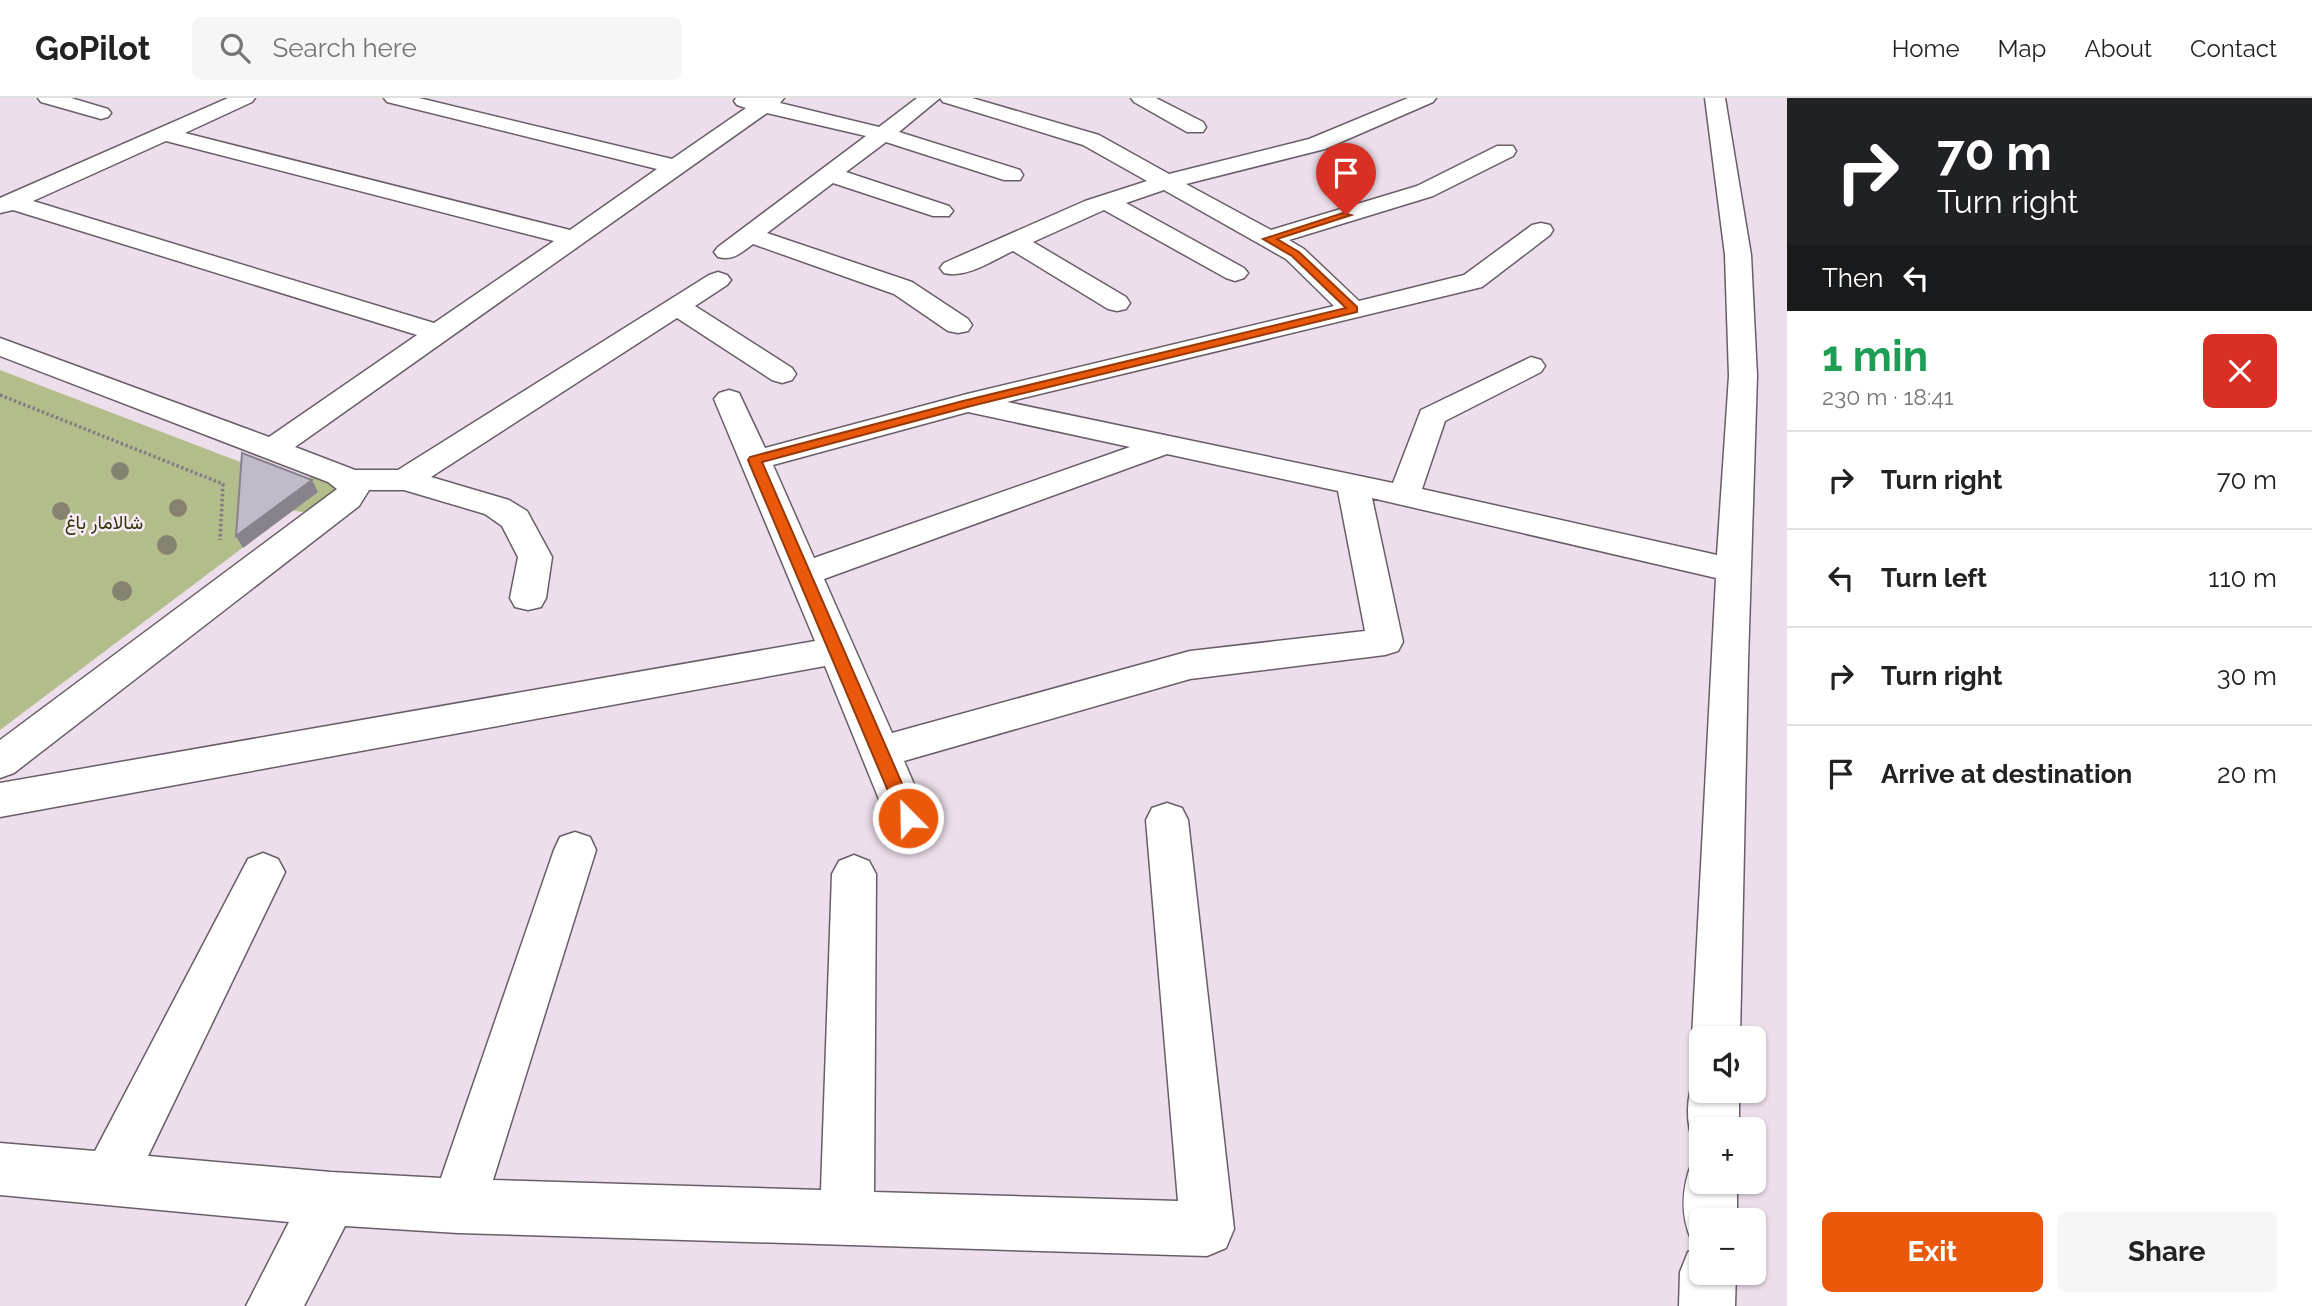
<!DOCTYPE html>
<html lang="en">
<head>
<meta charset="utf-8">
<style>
	:root { --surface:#fff; --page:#f6f6f6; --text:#222; --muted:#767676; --line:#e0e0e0; --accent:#ea580c }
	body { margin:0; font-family:Raleway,Vazirmatn,sans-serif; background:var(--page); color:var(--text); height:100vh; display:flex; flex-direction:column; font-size:26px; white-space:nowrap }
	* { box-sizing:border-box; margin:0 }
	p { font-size:23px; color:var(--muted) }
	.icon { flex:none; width:38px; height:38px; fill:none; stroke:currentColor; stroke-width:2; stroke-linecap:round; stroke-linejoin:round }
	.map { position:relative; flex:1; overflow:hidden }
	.panel { display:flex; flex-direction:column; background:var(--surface); width:525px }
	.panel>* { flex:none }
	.guide { background:#202124; color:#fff; overflow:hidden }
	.buttons { position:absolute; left:1689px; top:928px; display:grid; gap:14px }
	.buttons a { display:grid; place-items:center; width:77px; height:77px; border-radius:10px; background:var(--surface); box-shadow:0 2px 5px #0004; font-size:35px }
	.pin { position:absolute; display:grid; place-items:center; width:60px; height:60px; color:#fff; margin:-72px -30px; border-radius:50% 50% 50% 0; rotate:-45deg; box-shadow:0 0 7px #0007 }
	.pin .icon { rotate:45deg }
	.me { position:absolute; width:77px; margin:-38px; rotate:337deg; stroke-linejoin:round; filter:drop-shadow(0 0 5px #0008) }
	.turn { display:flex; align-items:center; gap:24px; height:147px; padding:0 35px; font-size:32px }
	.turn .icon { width:91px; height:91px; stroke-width:2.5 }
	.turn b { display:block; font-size:49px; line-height:60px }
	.then { display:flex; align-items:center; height:66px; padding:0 35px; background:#0003; gap:14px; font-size:26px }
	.round { display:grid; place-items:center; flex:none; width:74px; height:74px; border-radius:10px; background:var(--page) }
	.headline { display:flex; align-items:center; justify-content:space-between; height:119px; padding:0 35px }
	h1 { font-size:42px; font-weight:700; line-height:52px; color:#1e9e55 }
	.primary-button { display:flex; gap:14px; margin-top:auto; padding:14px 35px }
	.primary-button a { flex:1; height:80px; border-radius:10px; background:var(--accent); color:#fff; font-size:28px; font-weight:700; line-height:80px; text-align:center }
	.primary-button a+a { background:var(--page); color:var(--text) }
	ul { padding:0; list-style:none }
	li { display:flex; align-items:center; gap:21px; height:98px; padding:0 35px; border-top:2px solid var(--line) }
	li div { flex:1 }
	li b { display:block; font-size:26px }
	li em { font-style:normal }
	header { display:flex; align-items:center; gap:42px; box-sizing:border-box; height:98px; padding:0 35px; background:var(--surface); border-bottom:2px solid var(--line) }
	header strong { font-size:33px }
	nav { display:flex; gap:38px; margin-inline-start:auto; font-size:24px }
	.search { width:490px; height:63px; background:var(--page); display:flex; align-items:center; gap:18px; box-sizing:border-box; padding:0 24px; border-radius:10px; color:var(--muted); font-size:26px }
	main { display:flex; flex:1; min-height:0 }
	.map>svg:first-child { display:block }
	.green { fill:#b3bd8b }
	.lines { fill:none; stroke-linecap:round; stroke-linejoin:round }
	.street-casing { stroke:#695e68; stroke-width:3 }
	.path { stroke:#837b83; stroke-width:3.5; stroke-dasharray:2.5 2.5; stroke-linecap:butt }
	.street { fill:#fff; fill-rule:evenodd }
	.tree { fill:#858370 }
	.shaded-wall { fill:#87828c }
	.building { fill:#c1bac8; stroke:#87828c; stroke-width:2 }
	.route { fill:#ea580c; stroke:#983908; stroke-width:2 }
	.labels { text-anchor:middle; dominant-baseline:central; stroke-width:5; stroke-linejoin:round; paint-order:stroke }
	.park-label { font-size:19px; fill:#30370b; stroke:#f9ecf8 }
</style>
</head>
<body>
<header>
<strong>GoPilot</strong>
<div class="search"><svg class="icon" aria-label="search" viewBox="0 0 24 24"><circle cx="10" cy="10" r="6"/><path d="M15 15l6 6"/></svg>Search here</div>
<nav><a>Home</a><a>Map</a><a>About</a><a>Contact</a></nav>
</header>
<main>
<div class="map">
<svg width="1787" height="1208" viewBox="0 0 1787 1208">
	<rect width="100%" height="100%" fill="#ecdfeb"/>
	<path class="green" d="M0,272L295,385C310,376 325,378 341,383V397C328,407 311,419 293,412L0,632Z"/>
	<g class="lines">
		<defs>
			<g id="street">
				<path d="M38,0H71L108,11L111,15L108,19L101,21L41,4Z"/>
				<path d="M228,0H255L252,4L185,35L570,132L657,71L387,4L384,0H419L672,61L746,10L737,7L734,3L736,0H784L780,5L879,29L917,0H972L1099,37L1169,76L1309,41L1408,0H1436L1433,4L1325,51L1186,86L1271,132L1417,88L1497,48H1513L1516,53L1513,58L1433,98L1289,142L1304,151L1359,203L1464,177L1532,127L1541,125L1550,127L1553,132L1550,137L1482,189L1007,304L1393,385L1421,312L1531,259L1541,262L1545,268L1541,274L1445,323L1422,391L1717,457L1729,278L1725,157L1705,0H1725L1751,157L1757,278L1748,564L1740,940H1701V957L1692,940L1716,480L1372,400L1403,544L1398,553L1385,557L1190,581L904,663L929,721L923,733L908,738L893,733L887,721L825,568L0,719V685L815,543L714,301L719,295L729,292L739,295L765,350L967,296L1334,208L1286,161L1164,92L1126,105L1244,170L1248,175L1244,180L1235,183L1226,180L1104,112L1033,144L1126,199L1130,205L1126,211L1117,213L1108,211L1013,153C993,162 966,181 944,175L940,170L944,165L1085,103L1147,83L1083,47L943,4L940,0L899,34L1020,72L1023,77L1020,82H1004L886,44L846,74L949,108L953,113L949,118H933L833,85L767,135L912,184L968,221L972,227L968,233L958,235L948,233L894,196L753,146C741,155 733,163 718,159L714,154L718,149L866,38L767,15L295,349L355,372H398L709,177L718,174L727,177L731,182L727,187L695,208L792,270L796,276L792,282L782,285L772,282L677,220L431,379L509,402L527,413L552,459L546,500L541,509L528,512L515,509L510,500L518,459L502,428L485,416L404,392H369L359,408L14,675L0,680V642L337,391L328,384L0,258V240L269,339L417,237L13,112L0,115V100ZM166,43L554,143L434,225L33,103ZM968,314L1130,349L814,460L773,367ZM1167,356L1338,393L1365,533L1190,553L892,635L824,481Z"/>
				<path d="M1131,0H1156L1203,24L1206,29L1203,34H1187L1134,4Z"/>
				<path d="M1167,705L1182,710L1188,722L1234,1131L1226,1150L1207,1158L458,1135L345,1128L304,1208H246L289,1124L0,1097V1045L95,1053L248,761L263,755L278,761L285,774L148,1058L331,1074L441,1080L554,752L560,739L575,734L590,739L596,752L493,1082L821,1092L832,776L839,763L854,757L869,763L876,776L874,1094L1178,1103L1146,722L1152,710Z"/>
				<path d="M1701,973V992H1739V1031H1701V1052L1695,1049C1685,1024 1686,999 1696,975Z"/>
				<path d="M1701,1061V1083H1737V1122H1701V1145L1691,1141C1680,1115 1682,1090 1692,1064Z"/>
				<path d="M1701,1149V1174H1736L1735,1208H1679L1680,1174L1688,1154Z"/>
			</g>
		</defs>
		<use href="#street" class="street-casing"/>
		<path class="path" d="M0,297L223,386L220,442"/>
		<use href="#street" class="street"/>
	</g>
	<g class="tree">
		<circle cx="120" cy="373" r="9"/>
		<circle cx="178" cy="410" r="9"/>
		<circle cx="61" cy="413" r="9"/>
		<circle cx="167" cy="447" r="10"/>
		<circle cx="122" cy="493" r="10"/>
	</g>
	<path class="shaded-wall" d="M312,382L318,394L243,450L236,438Z"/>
	<path class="building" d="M242,355L312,382L236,438Z"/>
	<path class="route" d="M1343,115L1351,117L1277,141L1299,154L1357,209V214L971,308L762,364L917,720L915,726H902L748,362L750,359L963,303L1346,210L1292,158L1263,141Z"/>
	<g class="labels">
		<g class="park-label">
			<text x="104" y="424">شالامار باغ</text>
		</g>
	</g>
</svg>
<div class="buttons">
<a><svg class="icon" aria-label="sound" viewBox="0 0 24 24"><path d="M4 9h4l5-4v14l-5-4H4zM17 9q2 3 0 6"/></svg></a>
<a>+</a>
<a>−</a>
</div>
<div class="pin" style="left:1346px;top:117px;background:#d93025"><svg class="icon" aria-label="arrive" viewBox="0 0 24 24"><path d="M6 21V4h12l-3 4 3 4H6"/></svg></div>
<svg class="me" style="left:908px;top:720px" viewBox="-20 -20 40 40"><circle r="17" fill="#ea580c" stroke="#fff" stroke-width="3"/><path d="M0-11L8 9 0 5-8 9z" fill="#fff"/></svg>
</div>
<section class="panel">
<div class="guide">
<div class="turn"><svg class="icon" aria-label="right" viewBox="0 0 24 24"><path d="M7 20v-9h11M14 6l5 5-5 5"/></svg><div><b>70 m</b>Turn right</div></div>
<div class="then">Then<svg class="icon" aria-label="left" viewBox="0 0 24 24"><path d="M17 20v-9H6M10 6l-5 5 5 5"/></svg></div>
</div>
<div class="headline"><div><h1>1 min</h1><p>230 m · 18:41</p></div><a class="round" style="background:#d93025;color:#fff"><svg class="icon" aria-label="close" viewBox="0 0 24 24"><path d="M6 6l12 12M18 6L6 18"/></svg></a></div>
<ul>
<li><svg class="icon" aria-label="right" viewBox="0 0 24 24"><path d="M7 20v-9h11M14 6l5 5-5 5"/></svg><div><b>Turn right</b></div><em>70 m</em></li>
<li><svg class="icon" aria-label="left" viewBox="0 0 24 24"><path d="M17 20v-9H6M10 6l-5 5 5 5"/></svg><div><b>Turn left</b></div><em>110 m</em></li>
<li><svg class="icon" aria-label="right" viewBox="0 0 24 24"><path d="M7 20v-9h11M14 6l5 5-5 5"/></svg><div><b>Turn right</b></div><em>30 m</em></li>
<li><svg class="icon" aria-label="arrive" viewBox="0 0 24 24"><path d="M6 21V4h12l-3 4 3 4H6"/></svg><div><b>Arrive at destination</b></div><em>20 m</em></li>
</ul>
<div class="primary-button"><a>Exit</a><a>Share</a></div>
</section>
</main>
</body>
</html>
